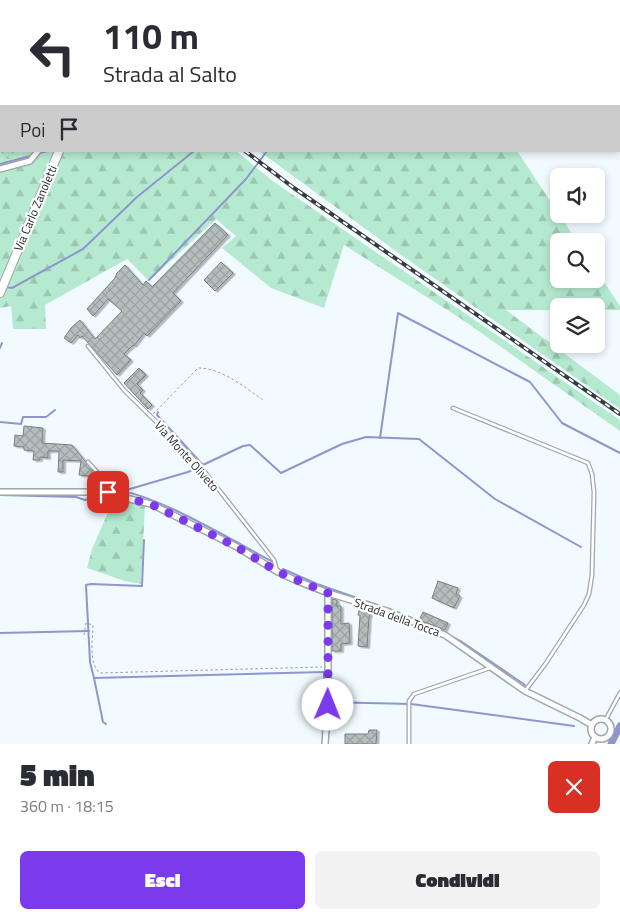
<!DOCTYPE html>
<html lang="it">
<head>
<meta charset="utf-8">
<style>
	:root { --surface:#fff; --page:#f2f2f3; --text:#2b2b33; --muted:#7c7c81; --accent:#7c3aed }
	body { margin:0; font-family:"Titillium Web",sans-serif; background:var(--page); color:var(--text); height:100vh; display:flex; flex-direction:column; font-size:19px; white-space:nowrap }
	* { box-sizing:border-box; margin:0 }
	p { font-size:16px; color:var(--muted) }
	.icon { flex:none; width:28px; height:28px; fill:none; stroke:currentColor; stroke-width:2; stroke-linecap:round; stroke-linejoin:round }
	.map { position:relative; height:744px; overflow:hidden }
	.details { display:flex; flex-direction:column; background:var(--surface); flex:1 }
	.details>* { flex:none }
	.guide { position:absolute; left:0px; top:0px; width:620px; height:152px; box-shadow:0 2px 8px #0003; background:#fff; color:var(--text); overflow:hidden }
	.buttons { position:absolute; left:550px; top:168px; display:grid; gap:10px }
	.buttons a { display:grid; place-items:center; width:55px; height:55px; border-radius:8px; background:var(--surface); box-shadow:0 2px 8px #0003; font-size:25px }
	.pin { position:absolute; display:grid; place-items:center; width:42px; height:42px; color:#fff; margin:-21px; border-radius:10px; box-shadow:0 2px 8px #0006 }
	.me { position:absolute; width:55px; margin:-28px; rotate:1deg; stroke-linejoin:round; filter:drop-shadow(0 0 4px #0008) }
	.turn { display:flex; align-items:center; gap:18px; height:105px; padding:0 20px; font-size:22px }
	.turn .icon { width:65px; height:65px; stroke-width:2.5 }
	.turn b { display:block; font-size:35px; line-height:42px }
	.then { display:flex; align-items:center; height:48px; padding:0 20px; background:#0003; gap:10px; font-size:19px }
	.round { display:grid; place-items:center; flex:none; width:52px; height:52px; border-radius:8px; background:var(--page) }
	.summary { display:flex; align-items:center; justify-content:space-between; height:85px; padding:0 20px }
	h1 { font-size:30px; font-weight:800; line-height:38px }
	.primary-button { display:flex; gap:10px; margin-top:auto; padding:10px 20px }
	.primary-button a { flex:1; height:58px; border-radius:8px; background:var(--accent); color:#fff; font-size:20px; font-weight:800; line-height:58px; text-align:center }
	.primary-button a+a { background:var(--page); color:var(--text) }
	.map>svg:first-child { display:block }
	.grass { fill:url(#grass-dots) }
	.forest { fill:url(#forest-firs) }
	.lines { fill:none; stroke-linecap:round; stroke-linejoin:round }
	.stream { stroke:#8f96cd; stroke-width:2 }
	.canal { stroke:#8f96cd; stroke-width:7 }
	.building { fill:url(#building-cross-hatch); stroke:#778180; filter:url(#shadow) }
	.lane-casing { stroke:#9ea7ab; stroke-width:5 }
	.street-casing { stroke:#9ea7ab; stroke-width:8 }
	.secondary-casing { stroke:#9ea7ab; stroke-width:10 }
	.path { stroke:#959ca0; stroke-width:1; stroke-dasharray:2.5 2.5; stroke-linecap:butt }
	.lane { stroke:#fff; stroke-width:2.5 }
	.street { stroke:#fff; stroke-width:5 }
	.secondary { stroke:#fff; stroke-width:8 }
	.rail-casing { stroke:#363b3d; stroke-width:4 }
	.rail { stroke:#fff; stroke-width:2; stroke-dasharray:5.5; stroke-linecap:butt }
	.route { stroke:#7c3aed; stroke-width:9; stroke-dasharray:0 16.2 }
	.labels { text-anchor:middle; dominant-baseline:central; stroke-width:4.5; stroke-linejoin:round; paint-order:stroke }
	.street-label { font-size:12px; fill:#1f2325; stroke:#fff }
</style>
</head>
<body>
<div class="map">
<svg width="620" height="744" viewBox="0 0 620 744">
	<defs>
		<pattern id="grass-dots" width="8" height="8" patternUnits="userSpaceOnUse" patternTransform="scale(1.25)"><rect width="8" height="8" fill="#b6ead0"/><path d="M2 2h.1M6 6h.1" fill="none" stroke="#9cc8b2" stroke-width="1.8" stroke-linecap="round"/></pattern>
		<pattern id="forest-firs" width="22" height="20" patternUnits="userSpaceOnUse" patternTransform="scale(1.25)"><rect width="22" height="20" fill="#b6ead0"/><path d="M5 1l3.5 6h-7zM16 11l3.5 6h-7z" fill="#9cc8b2"/></pattern>
		<pattern id="building-cross-hatch" width="8" height="8" patternUnits="userSpaceOnUse" patternTransform="scale(1.25)"><rect width="8" height="8" fill="#b3bebd"/><path d="M0 0l8 8M0 8l8-8" fill="none" stroke="#9aa3a2"/></pattern>
		<filter id="shadow"><feDropShadow dx="2.5" dy="1.5" stdDeviation="0" flood-color="#0004"/></filter>
	</defs>
	<rect width="100%" height="100%" fill="#f1fbff"/>
	<path class="grass" d="M0,0L41,1H1V151H20L21,155L0,160Z"/>
	<g class="forest">
		<path d="M20,151H236L274,182L620,420V431L460,318L344,245L324,308L271,288L222,248L236,236L216,219L149,281L127,259L45,305L46,329H13L11,306L0,308V160L21,155Z"/>
		<path d="M259,151H517L577,241H559V279H596V270L620,306V310H596V306H559V310H506L620,395V409L397,252Z"/>
		<path d="M114,499L145,505L141,584L125,581L87,568L92,549Z"/>
	</g>
	<g class="lines">
		<g class="stream">
			<path d="M44,0L45,1"/>
			<path d="M215,1L217,0"/>
			<path d="M321,1L322,0"/>
			<path d="M39,153L48,151"/>
			<path d="M0,164L34,155"/>
			<path d="M149,280L246,179L267,151"/>
			<path d="M5,287L12,288L83,249L137,197L194,151"/>
			<path d="M0,348L2,343"/>
			<path d="M158,412L157,415L203,465"/>
			<path d="M0,422L21,424L23,417H46L55,410"/>
			<path d="M380,438L398,313L530,382L562,423L620,453"/>
			<path d="M123,491L188,472L243,446L250,445L281,473L342,444L366,437L419,439L495,499L581,547"/>
			<path d="M111,492C138,483 244,547 273,562"/>
			<path d="M0,495L76,497L85,500L104,494"/>
			<path d="M144,540L142,586L91,584L86,585L90,662L94,678L324,672V702L411,704L574,726"/>
			<path d="M283,569L317,584L377,605"/>
			<path d="M0,633L89,631"/>
			<path d="M452,637L462,642L525,685"/>
			<path d="M94,678L103,722L106,724"/>
		</g>
		<path class="canal" d="M611,744L620,726"/>
	</g>
	<g class="building">
		<path d="M215,223L228,235L173,293L181,301L147,336L144,333L134,346L133,345L124,354L131,360L117,375L82,336L80,338L78,335L71,343L64,338L71,328L80,320L95,339L122,311L108,299L93,316L87,309L115,278L117,273L125,265L143,285L146,281L152,287Z"/>
		<path d="M221,262L233,273L215,291L204,280Z"/>
		<path d="M139,368L146,375L137,384L143,390L140,393L152,405L148,409L124,383Z"/>
		<path d="M24,426L43,428L42,443L72,445L98,477L79,475L81,461L63,460V472H58L59,451H48V458L40,457V460H33L34,451L24,450V447L14,446L15,435L23,436Z"/>
		<path d="M438,581L458,588L456,594L460,596L454,608L432,598Z"/>
		<path d="M332,599L337,600V606H341V624L349,623L350,643L341,644V651H332Z"/>
		<path d="M360,607L372,611L369,617L367,647L358,646L360,615H358Z"/>
		<path d="M423,612L448,623L445,630L422,621V619L420,618Z"/>
		<path d="M369,730H377L376,744H345V734H368Z"/>
	</g>
	<g class="lines">
		<defs>
			<g id="lane">
				<path d="M471,0L472,1"/>
				<path d="M374,1V0"/>
				<path d="M457,1L463,0"/>
				<path d="M524,1V0"/>
				<path d="M88,346L124,390L197,462L274,560L277,571"/>
				<path d="M453,408L588,463L592,474L594,492L592,575L589,594L584,605L546,663L525,691"/>
				<path d="M88,462L107,483L108,492"/>
				<path d="M606,719L620,693"/>
				<path d="M409,744V701L414,694L490,668"/>
			</g>
			<g id="street">
				<path d="M53,0L54,1"/>
				<path d="M619,39L620,42"/>
				<path d="M0,169L30,161L38,151"/>
				<path d="M0,492H108L117,496L151,504L237,547L278,572L295,580L328,593L387,611L445,635L525,691L580,718L592,725"/>
				<circle cx="601" cy="729" r="10"/>
				<path d="M325,744L328,700V593"/>
				<path d="M592,744L595,737"/>
			</g>
			<g id="secondary">
				<path d="M122,1V0"/>
				<path d="M0,293L59,151"/>
			</g>
		</defs>
		<use href="#lane" class="lane-casing"/>
		<use href="#street" class="street-casing"/>
		<use href="#secondary" class="secondary-casing"/>
		<g class="path">
			<path d="M153,414L198,368C222,368 244,387 263,400"/>
			<path d="M84,635L86,623L93,625C93,638 88,664 100,673L322,667"/>
		</g>
		<use href="#lane" class="lane"/>
		<use href="#street" class="street"/>
		<use href="#secondary" class="secondary"/>
		<defs>
			<g id="rail">
				<path d="M75,0L76,1"/>
				<path d="M245,151L294,188L620,414"/>
			</g>
		</defs>
		<use href="#rail" class="rail-casing"/>
		<use href="#rail" class="rail"/>
	</g>
	<g class="lines">
		<path class="route" d="M108,492L117,496L151,504L237,547L278,572L328,593V705"/>
	</g>
	<g class="labels">
		<g class="street-label">
			<text transform="translate(35 208) rotate(-67)">Via Carlo Zanoletti</text>
			<text transform="translate(187 456) rotate(48)">Via Monte Oliveto</text>
			<text transform="translate(397 617) rotate(20)">Strada della Tocca</text>
		</g>
	</g>
</svg>
<div class="buttons">
<a><svg class="icon" aria-label="sound" viewBox="0 0 24 24"><path d="M4 9h4l5-4v14l-5-4H4zM17 9q2 3 0 6"/></svg></a>
<a><svg class="icon" aria-label="search" viewBox="0 0 24 24"><circle cx="10" cy="10" r="6"/><path d="M15 15l6 6"/></svg></a>
<a><svg class="icon" aria-label="layers" viewBox="0 0 24 24"><path d="M12 4l9 5-9 5-9-5zM3 14l9 5 9-5"/></svg></a>
</div>
<div class="pin" style="left:108px;top:492px;background:#d93025"><svg class="icon" aria-label="arrive" viewBox="0 0 24 24"><path d="M6 21V4h12l-3 4 3 4H6"/></svg></div>
<svg class="me" style="left:328px;top:705px" viewBox="-20 -20 40 40"><circle r="19" fill="#fff"/><path d="M0-13L10 11 0 6-10 11z" fill="#7c3aed"/></svg>
<div class="guide">
<div class="turn"><svg class="icon" aria-label="left" viewBox="0 0 24 24"><path d="M17 20v-9H6M10 6l-5 5 5 5"/></svg><div><b>110 m</b>Strada al Salto</div></div>
<div class="then">Poi<svg class="icon" aria-label="arrive" viewBox="0 0 24 24"><path d="M6 21V4h12l-3 4 3 4H6"/></svg></div>
</div>
</div>
<section class="details">
<div class="summary"><div><h1>5 min</h1><p>360 m · 18:15</p></div><a class="round" style="background:#d93025;color:#fff"><svg class="icon" aria-label="close" viewBox="0 0 24 24"><path d="M6 6l12 12M18 6L6 18"/></svg></a></div>
<div class="primary-button"><a>Esci</a><a>Condividi</a></div>
</section>
</body>
</html>
